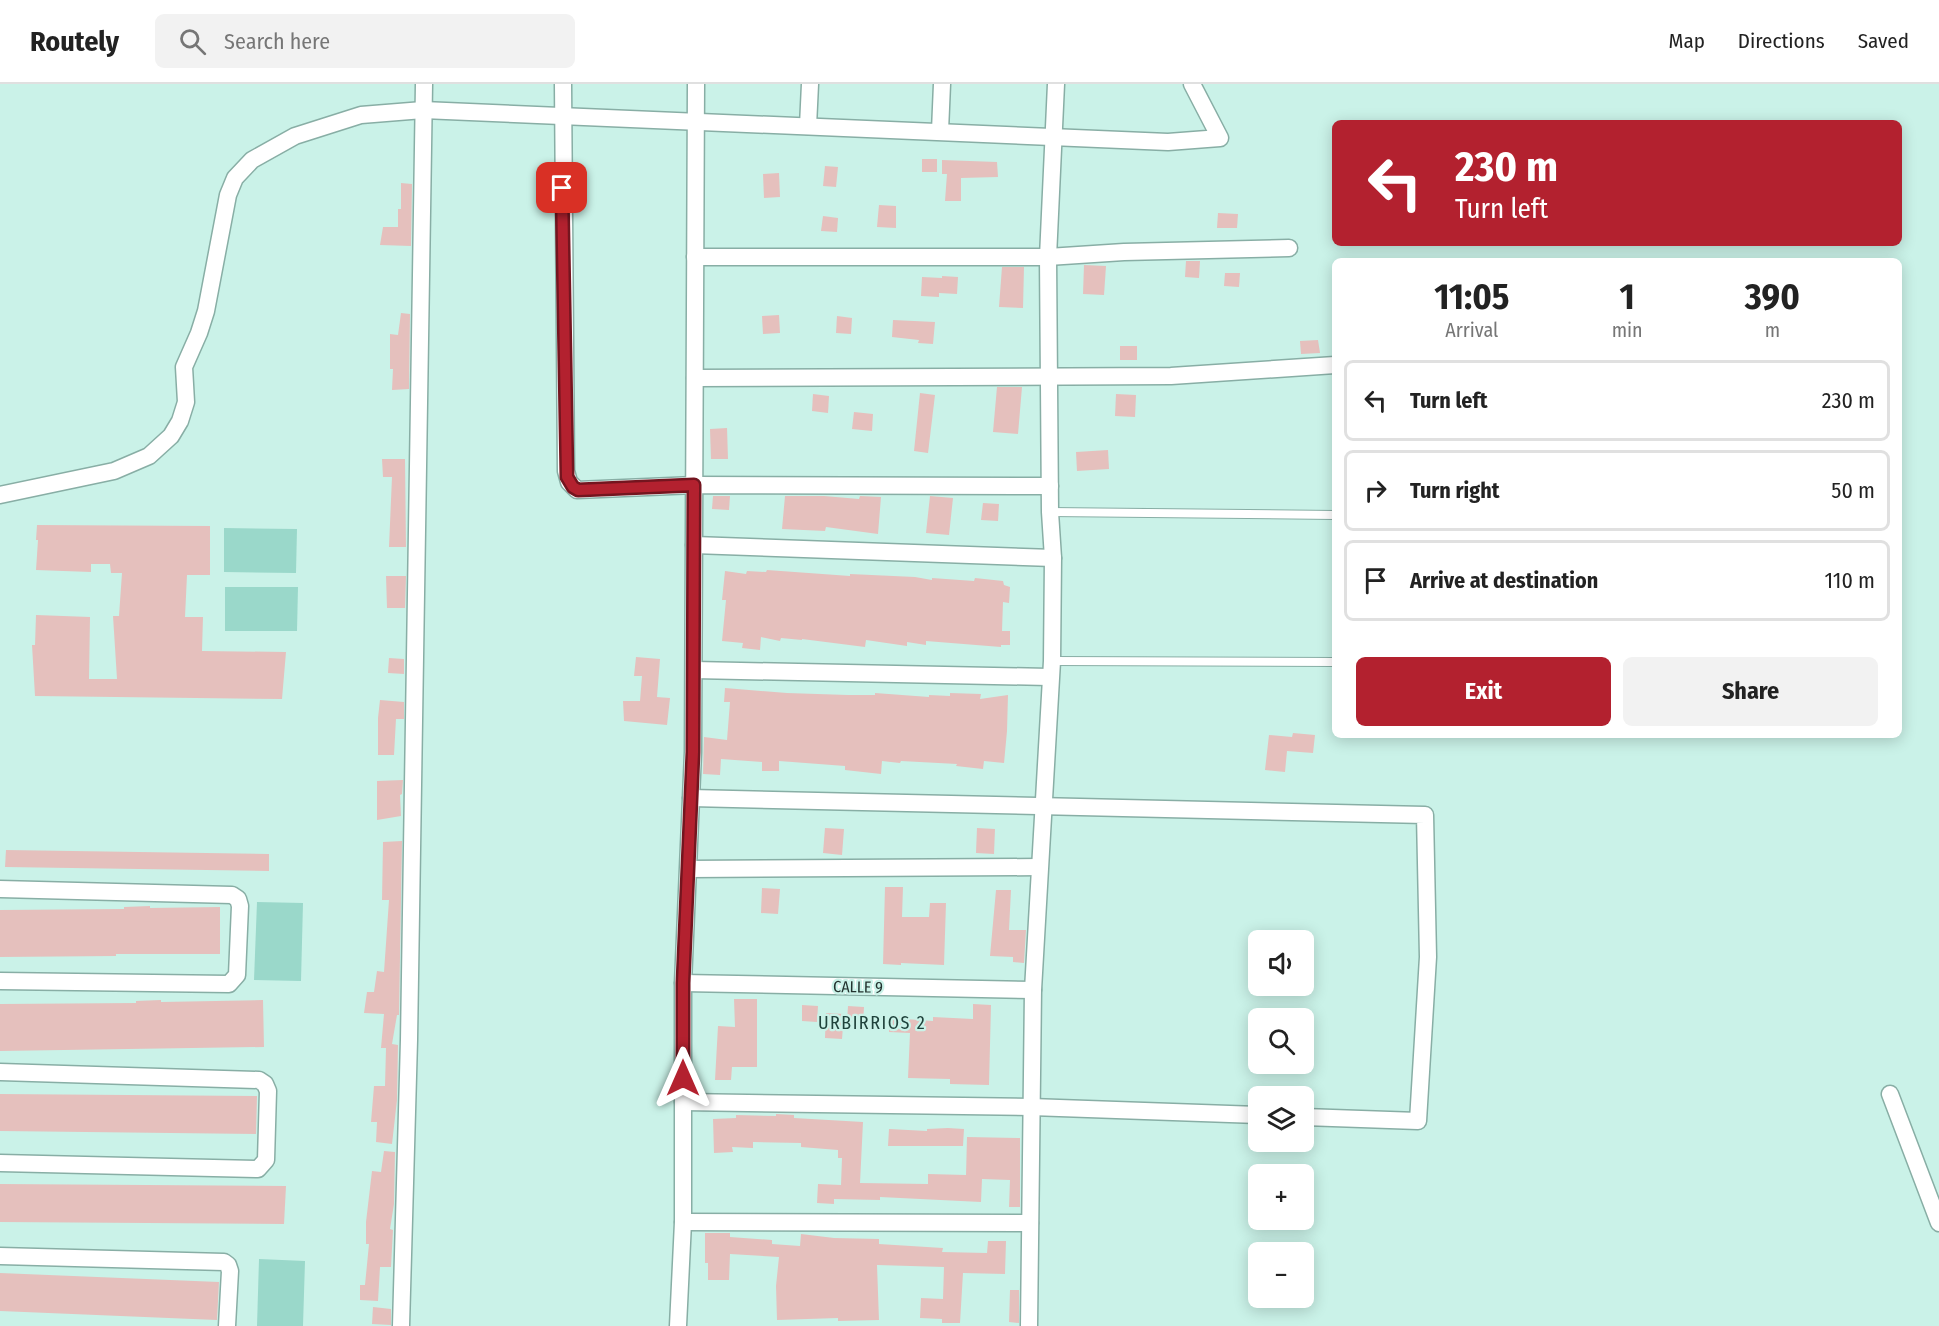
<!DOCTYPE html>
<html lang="en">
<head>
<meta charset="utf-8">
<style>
	:root { --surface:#fff; --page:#f2f2f2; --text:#222; --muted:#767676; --line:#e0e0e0; --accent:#b3212f }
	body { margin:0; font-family:"Fira Sans Condensed",sans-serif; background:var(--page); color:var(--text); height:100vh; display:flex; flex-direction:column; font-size:22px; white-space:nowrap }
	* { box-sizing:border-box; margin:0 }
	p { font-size:20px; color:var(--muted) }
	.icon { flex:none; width:33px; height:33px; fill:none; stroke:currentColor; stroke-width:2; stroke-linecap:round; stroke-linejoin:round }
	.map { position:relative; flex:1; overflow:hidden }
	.details { position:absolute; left:1332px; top:174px; width:570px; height:480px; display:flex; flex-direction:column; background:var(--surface); border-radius:9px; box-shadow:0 3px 15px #0003 }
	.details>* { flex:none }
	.hud { position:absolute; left:1332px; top:36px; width:570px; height:126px; border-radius:9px; box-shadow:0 3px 15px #0003; background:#b3212f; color:#fff; overflow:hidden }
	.buttons { position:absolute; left:1248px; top:846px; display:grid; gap:12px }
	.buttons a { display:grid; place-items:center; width:66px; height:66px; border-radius:9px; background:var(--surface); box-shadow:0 3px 15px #0003; font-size:30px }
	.pin { position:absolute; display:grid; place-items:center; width:51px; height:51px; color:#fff; margin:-26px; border-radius:12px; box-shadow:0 3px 9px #0006 }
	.me { position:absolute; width:66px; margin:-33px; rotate:0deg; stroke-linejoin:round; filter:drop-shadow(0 0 4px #0008) }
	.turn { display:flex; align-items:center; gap:21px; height:126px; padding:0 24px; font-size:27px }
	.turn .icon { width:78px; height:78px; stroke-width:2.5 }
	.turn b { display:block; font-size:42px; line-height:51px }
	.eta { display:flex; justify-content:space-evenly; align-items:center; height:102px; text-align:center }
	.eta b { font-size:36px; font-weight:700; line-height:42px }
	.button { display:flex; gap:12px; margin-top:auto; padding:12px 24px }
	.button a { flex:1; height:69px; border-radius:9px; background:var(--accent); color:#fff; font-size:24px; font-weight:700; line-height:69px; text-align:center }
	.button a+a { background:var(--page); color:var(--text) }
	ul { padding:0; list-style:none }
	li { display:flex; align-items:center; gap:18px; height:81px; margin:0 12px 9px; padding:0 12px; border:3px solid var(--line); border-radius:9px }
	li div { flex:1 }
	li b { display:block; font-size:22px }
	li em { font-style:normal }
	header { display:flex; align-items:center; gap:36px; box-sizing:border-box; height:84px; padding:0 30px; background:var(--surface); border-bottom:2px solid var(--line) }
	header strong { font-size:28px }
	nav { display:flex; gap:33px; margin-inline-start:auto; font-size:21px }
	.search { width:420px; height:54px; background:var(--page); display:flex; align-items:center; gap:15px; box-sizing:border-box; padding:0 21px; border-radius:9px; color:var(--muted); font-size:22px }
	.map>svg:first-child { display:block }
	.green { fill:#9ad8ca }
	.building { fill:#e5c0bd }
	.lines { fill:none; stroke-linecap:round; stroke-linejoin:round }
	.lane-casing { stroke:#88aea5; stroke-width:10 }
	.street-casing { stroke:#88aea5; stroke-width:19 }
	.lane { stroke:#fff; stroke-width:8 }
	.street { stroke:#fff; stroke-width:16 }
	.route-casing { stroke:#74151f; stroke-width:15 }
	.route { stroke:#b3212f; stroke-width:10 }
	.labels { text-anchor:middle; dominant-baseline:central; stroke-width:4.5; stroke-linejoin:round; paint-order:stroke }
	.street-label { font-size:16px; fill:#23332f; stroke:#caf2e8 }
	.neighbourhood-label { font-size:18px; letter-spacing:1.5px; fill:#1f423b; stroke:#caf2e8 }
</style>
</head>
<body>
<header>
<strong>Routely</strong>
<div class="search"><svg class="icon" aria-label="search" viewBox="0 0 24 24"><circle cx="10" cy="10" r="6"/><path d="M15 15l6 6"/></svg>Search here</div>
<nav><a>Map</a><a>Directions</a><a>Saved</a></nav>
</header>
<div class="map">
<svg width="1939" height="1242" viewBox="0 0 1939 1242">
	<rect width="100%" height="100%" fill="#caf2e8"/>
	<g class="green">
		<path d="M224,444L297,445L296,489L224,488Z"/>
		<path d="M225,503H298L297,547H225Z"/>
		<path d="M257,818L303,819L301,897L254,896Z"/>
		<path d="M259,1175L305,1177L303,1242H257Z"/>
	</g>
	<g class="building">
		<rect x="922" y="75" width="15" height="13"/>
		<path d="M942,76L997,78L998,93L961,94V117H945L947,90H942Z"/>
		<path d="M825,82L838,83L836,103L823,102Z"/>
		<path d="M779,89L780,113L764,114L763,90Z"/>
		<path d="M401,99L412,100L411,162L380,161L383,143H398V125H401Z"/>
		<path d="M879,121L896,122V144L877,143Z"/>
		<path d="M1218,129L1238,130L1237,144H1217Z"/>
		<path d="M823,132L838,134L837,148L821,147Z"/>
		<path d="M1186,177H1200L1199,194L1185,193Z"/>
		<path d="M1084,181L1106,182L1104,211L1083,210Z"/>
		<path d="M1002,183H1024L1023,224L999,223Z"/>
		<path d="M1225,189H1240L1239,203L1224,202Z"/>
		<path d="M942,192L958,193L957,210L939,209V213L921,212L922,193L942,194Z"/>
		<path d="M401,229L410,230L409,305L392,306L393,285H390V250L398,251Z"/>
		<path d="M779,231L780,249L763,250L762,232Z"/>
		<path d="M837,232L852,234L851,250L836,249Z"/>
		<path d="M893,236L935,238L933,260L918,259L919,256L892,253Z"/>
		<path d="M1318,256L1320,269L1301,270L1300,257Z"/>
		<rect x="1120" y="262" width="17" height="14"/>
		<path d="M997,303H1022L1018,350L993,348Z"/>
		<path d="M920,309L935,311L928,369L914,367Z"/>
		<path d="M813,310L829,312L828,329L812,327Z"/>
		<path d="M1116,310L1136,311L1135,333L1115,332Z"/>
		<path d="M854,328L873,330L872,347L852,345Z"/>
		<path d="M727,344L728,375H711L710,345Z"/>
		<path d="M1108,366L1109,385L1077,387L1076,368Z"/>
		<path d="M382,375H405L406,463H389L392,393H383Z"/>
		<path d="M713,412H730L729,426L712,425Z"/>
		<path d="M785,412H824L859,415L860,412L881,413L878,450L826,443L825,447L782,445Z"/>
		<path d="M930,412L953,414L949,451L926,449Z"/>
		<path d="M983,419L999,420L998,437L981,436Z"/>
		<path d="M37,441L210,442V491H187L185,533H203L202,567L286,568L282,615L35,612L32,561H35L36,531L90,533L89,595H117L113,532H119L122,489H111L110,480H91V488L36,486L38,456H36Z"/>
		<path d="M767,486L850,492V490L915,493L932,496V494L974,497L975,494L1003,497L1004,501L1010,503L1009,519L1003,518L1002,547H1010V561H1001V563L926,557V561L907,558V562L866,556L865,563L802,555V556L781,554L780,557L761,553L760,566L742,564L743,559L722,557L726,516H722L725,487L746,490L747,487L766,488Z"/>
		<path d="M386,492H406L405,524H387Z"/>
		<path d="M636,573L660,575L657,613L670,614L667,641L624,637L623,617H640L642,592H634Z"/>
		<path d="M389,574L404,575V590L388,589Z"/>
		<path d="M725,604L787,609L848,611H875V609L929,613V611L950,612V609L981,610L980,615L1008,611L1007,647L1004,679L984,677L983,685L956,682L957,680L901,677L900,679L882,677L881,690L845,686V682L779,677V687H762V678L721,675L720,691L703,690L704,653L727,656L730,618H724Z"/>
		<path d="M380,616L404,618V635H396L394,671H378V634Z"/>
		<path d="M1293,649L1315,651L1313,669L1287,667L1285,688L1265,686L1269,651L1292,653Z"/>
		<path d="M403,696L402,710L400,711L401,732L377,736V697Z"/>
		<path d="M825,744L844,745L842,771L823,769Z"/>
		<path d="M977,744L995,745L994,770L976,769Z"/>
		<path d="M402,757L399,931H397L392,960L398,961L397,1016L392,1060L376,1058L377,1038H371L374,1002H385L386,964H381L384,930L364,929L367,908H374L377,887L384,888L389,816H382L383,758Z"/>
		<path d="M6,766L269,770V787L5,783Z"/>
		<path d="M885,803H903L902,833H929L930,819H946L944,881L901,879V881L883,880Z"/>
		<path d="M762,804L780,805L778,830L761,829Z"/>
		<path d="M996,806H1011L1009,846H1026L1024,879L1013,878V873L990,872Z"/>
		<path d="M150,822V824L220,823V870H116V872L0,873V826L124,825V823Z"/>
		<path d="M734,915H757V983H732L731,996H715L718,942L735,943Z"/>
		<path d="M161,916V918L263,916L264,963L0,967V920L136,919V917Z"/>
		<path d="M973,920L991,921L989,1001L950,1000V995L908,994L910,949L889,948V932L905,933V935L933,937V933L973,935Z"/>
		<path d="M802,921L818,922L817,938L802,937Z"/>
		<path d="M848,922L864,923L863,939L847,938Z"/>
		<path d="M826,929L844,930L842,955L825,954Z"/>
		<path d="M0,1010L257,1012L256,1050L0,1047Z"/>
		<path d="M776,1030L794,1031V1034L863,1038L860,1099L928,1100V1090L966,1091L967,1053L1020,1054V1123H1009L1010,1096L982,1095L981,1118L880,1113V1116L834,1115V1120L817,1119L818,1100L841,1101L842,1074H838V1066L801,1063V1059L753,1058V1064L732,1063L733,1068L714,1069L713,1035L736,1034V1031L776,1032Z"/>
		<path d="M948,1044L964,1045L963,1062H888L889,1045L927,1047V1045Z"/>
		<path d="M384,1067L395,1068L394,1120L390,1145L393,1146L391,1183H380L378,1217L360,1216V1201H365L369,1160H366V1138L372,1087L381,1088Z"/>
		<path d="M0,1100L286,1102L284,1140L0,1138Z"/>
		<path d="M705,1149H730V1153L772,1156V1160L800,1162L801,1150L834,1154L879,1155V1160L943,1164L942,1168L987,1169L988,1157H1006L1005,1190L963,1189L960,1239H942V1235L920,1234L921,1214L943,1215L944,1183L877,1181L879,1236L838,1237V1234L777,1236L776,1202L779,1173L730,1170L729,1196H708V1179H705Z"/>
		<path d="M0,1189L219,1198L217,1236L0,1227Z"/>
		<path d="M1010,1206H1019V1239L1009,1238Z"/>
		<path d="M373,1223L391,1225V1241L372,1240Z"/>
	</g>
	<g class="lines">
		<defs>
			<g id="lane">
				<path d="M1050,428L1335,431"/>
				<path d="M1052,577L1335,578"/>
			</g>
			<g id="street">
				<path d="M563,0L566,387L569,398L577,406L695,401L1050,402"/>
				<path d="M808,42L810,0"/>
				<path d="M940,47L942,0"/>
				<path d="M695,173H1048L1124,168L1289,164"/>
				<path d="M695,294L1171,292L1335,281"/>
				<path d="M0,411L114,387L149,372L171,352L180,337L186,318L184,283L199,249L206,227L228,111L235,94L252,76L295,52L361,31L423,26L1168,58L1220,54L1192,0"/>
				<path d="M694,461L1053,474"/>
				<path d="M694,586L1049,593"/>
				<path d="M691,714L1425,731L1428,873L1418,1037L1304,1033"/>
				<path d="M689,785L1039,783"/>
				<path d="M0,805L232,811L238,815L240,822L237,891L229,900L0,897"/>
				<path d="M683,899L1033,906"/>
				<path d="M0,988L259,996L265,1000L268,1007L266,1076L258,1085L0,1079"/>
				<path d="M1890,1010L1939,1139"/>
				<path d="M683,1018L1031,1023L1258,1031"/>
				<path d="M683,1138L1030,1139"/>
				<path d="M0,1172L224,1178L228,1181L230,1187L227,1242"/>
				<path d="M401,1242L409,956L424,0"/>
				<path d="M678,1242L683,1138V899L693,668L696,0"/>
				<path d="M1029,1242L1033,906L1052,577L1053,474L1050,428L1048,173L1056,0"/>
			</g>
		</defs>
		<use href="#lane" class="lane-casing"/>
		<use href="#street" class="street-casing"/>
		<use href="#lane" class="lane"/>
		<use href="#street" class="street"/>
	</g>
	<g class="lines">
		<defs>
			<path id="route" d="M562,104L567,393L573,403L578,406L694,401L693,668L683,899V994"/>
		</defs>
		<use href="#route" class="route-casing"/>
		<use href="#route" class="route"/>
	</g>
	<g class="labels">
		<g class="street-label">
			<text transform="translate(858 903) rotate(1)">CALLE 9</text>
		</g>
		<g class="neighbourhood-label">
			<text x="872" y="939">URBIRRIOS 2</text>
		</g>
	</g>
</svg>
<div class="buttons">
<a><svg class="icon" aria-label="sound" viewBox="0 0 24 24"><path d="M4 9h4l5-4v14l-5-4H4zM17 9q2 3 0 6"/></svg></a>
<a><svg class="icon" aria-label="search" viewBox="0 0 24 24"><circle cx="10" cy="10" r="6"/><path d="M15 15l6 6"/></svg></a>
<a><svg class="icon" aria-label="layers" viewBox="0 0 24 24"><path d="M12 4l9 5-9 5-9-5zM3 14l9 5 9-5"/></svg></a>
<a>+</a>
<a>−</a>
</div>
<div class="pin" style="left:562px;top:104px;background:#d93025"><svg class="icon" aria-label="arrive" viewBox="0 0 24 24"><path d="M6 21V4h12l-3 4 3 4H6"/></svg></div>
<svg class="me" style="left:683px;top:994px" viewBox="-20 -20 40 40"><path d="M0-17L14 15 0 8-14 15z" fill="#b3212f" stroke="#fff" stroke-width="4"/></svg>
<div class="hud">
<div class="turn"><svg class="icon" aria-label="left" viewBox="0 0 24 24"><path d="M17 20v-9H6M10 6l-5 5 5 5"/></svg><div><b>230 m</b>Turn left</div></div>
</div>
<section class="details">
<div class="eta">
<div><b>11:05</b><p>Arrival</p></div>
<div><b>1</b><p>min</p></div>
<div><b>390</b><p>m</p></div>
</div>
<ul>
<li><svg class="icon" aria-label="left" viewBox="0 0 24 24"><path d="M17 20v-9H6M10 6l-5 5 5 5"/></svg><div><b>Turn left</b></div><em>230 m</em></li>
<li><svg class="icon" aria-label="right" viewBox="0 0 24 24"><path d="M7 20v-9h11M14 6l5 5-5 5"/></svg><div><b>Turn right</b></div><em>50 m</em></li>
<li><svg class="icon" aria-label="arrive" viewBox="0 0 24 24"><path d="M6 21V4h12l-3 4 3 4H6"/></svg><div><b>Arrive at destination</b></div><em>110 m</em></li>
</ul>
<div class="button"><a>Exit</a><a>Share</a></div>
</section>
</div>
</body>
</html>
